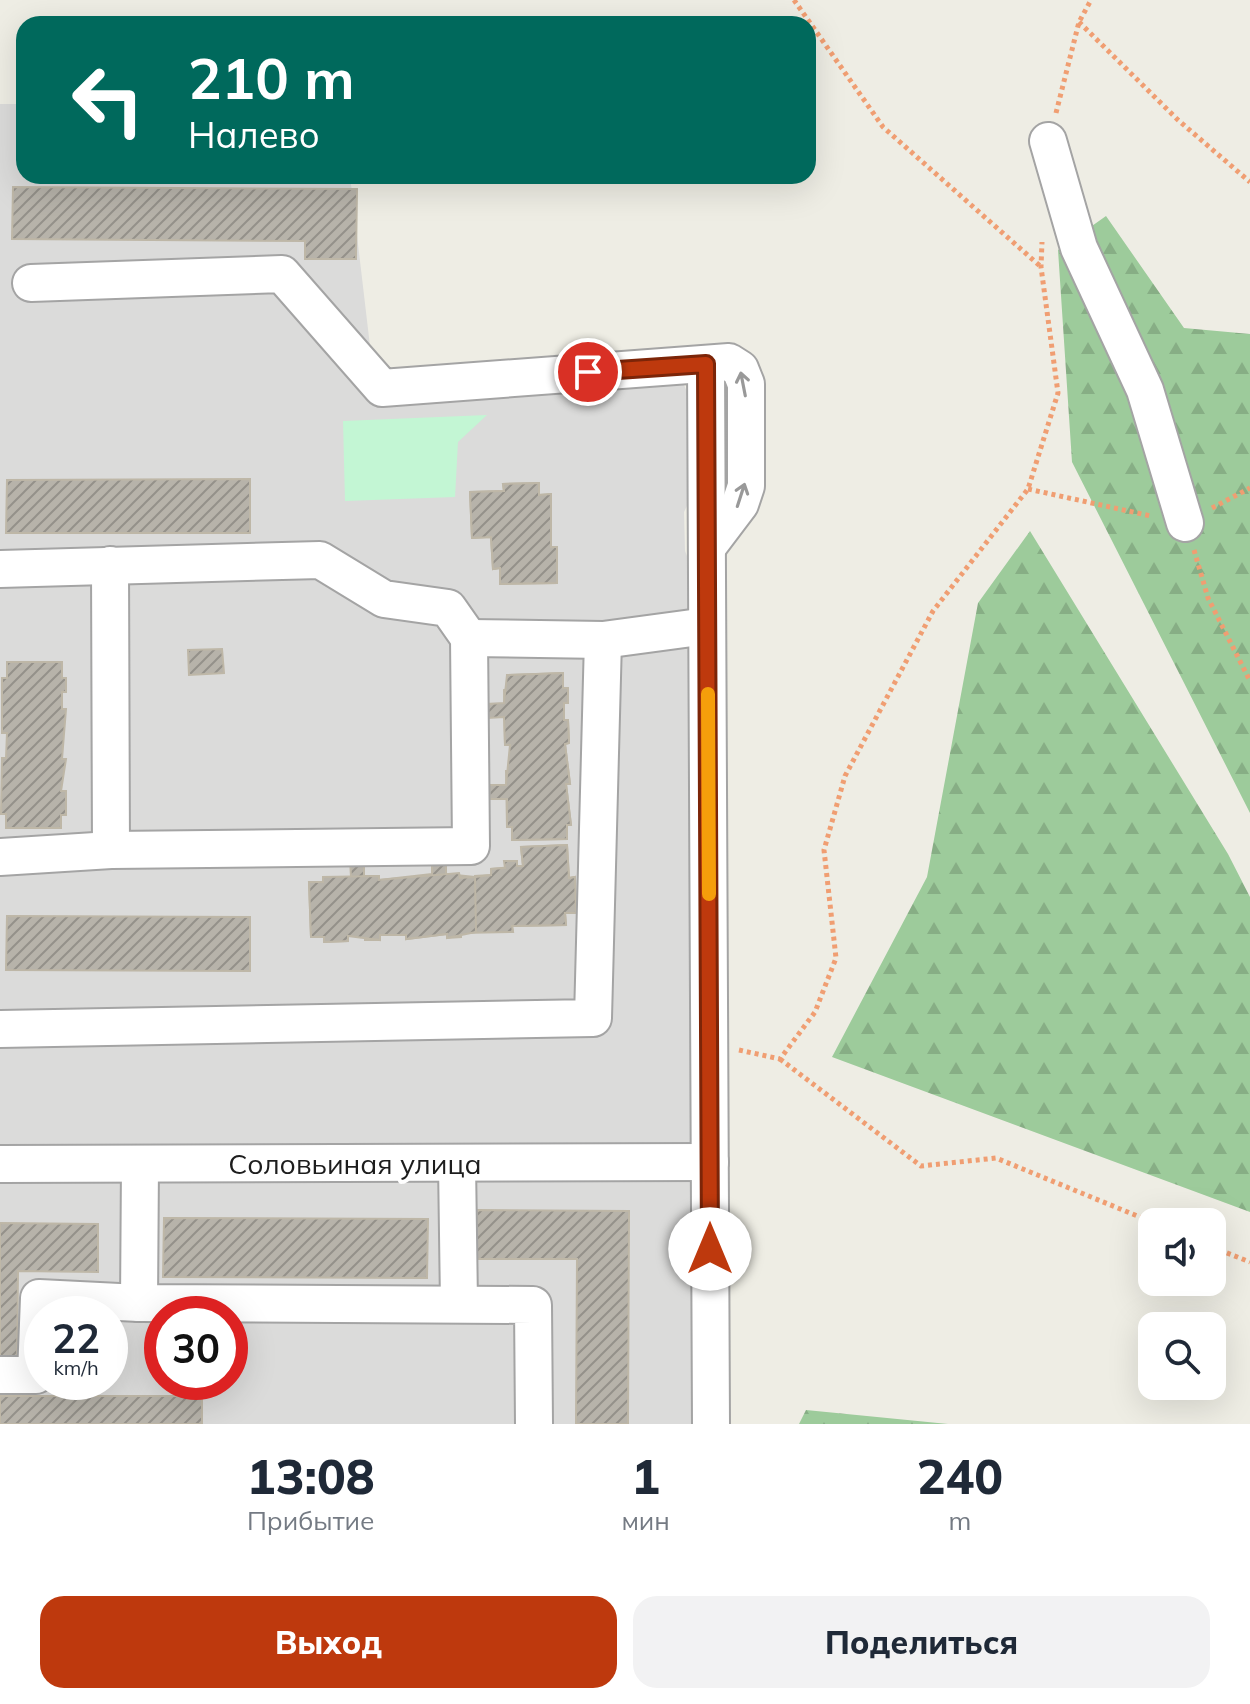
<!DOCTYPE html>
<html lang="ru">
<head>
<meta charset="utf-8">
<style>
	:root { --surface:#fff; --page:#f2f2f3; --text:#1f2937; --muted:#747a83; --accent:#be390d }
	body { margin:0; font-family:Mulish,sans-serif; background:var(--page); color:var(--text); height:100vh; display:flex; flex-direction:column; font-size:30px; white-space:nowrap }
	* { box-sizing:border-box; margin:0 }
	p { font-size:26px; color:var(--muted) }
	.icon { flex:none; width:44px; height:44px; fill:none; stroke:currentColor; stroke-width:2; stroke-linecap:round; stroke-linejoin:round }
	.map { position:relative; height:1424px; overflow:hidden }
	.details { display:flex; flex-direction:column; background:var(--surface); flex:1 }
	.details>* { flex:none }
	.guide { position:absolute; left:16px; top:16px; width:800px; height:168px; border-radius:24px; box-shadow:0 8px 32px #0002; background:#00695c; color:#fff; overflow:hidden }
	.controls { position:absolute; left:1138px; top:1208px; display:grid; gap:16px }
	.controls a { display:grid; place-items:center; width:88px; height:88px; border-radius:16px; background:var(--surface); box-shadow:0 8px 32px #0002; font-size:40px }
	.speed { position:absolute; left:24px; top:1296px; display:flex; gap:16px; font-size:40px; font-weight:700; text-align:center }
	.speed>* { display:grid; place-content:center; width:104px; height:104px; border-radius:50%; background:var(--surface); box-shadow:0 8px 32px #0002; line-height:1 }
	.speed small { font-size:20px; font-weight:400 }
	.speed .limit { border:12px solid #d22; background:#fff; color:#111 }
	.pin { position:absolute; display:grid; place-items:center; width:68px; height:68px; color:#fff; margin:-34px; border:4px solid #fff; border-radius:50%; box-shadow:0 2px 8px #0007 }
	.me { position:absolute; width:88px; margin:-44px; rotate:0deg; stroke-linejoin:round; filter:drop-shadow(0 0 6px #0008) }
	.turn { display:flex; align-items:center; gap:28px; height:168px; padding:0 40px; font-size:36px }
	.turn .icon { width:104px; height:104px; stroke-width:2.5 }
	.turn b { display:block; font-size:56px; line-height:68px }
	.eta { display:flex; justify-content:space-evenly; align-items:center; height:136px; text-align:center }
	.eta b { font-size:48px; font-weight:800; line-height:56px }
	.cta { display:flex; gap:16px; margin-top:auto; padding:16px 40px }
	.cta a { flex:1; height:92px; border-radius:24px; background:var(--accent); color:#fff; font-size:32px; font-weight:800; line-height:92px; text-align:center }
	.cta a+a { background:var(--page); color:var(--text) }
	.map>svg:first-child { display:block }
	.residential { fill:#dbdbda; fill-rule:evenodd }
	.forest { fill:url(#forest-firs) }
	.park { fill:#c3f6d4 }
	.building { fill:url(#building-hatch); stroke:#beb7a7; stroke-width:2 }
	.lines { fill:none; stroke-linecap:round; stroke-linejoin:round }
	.minor-casing { stroke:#a4a4a4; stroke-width:40 }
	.path { stroke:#f09e72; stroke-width:5; stroke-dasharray:4 4; stroke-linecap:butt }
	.minor { stroke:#fff; stroke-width:36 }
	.oneway { stroke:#999 }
	.route-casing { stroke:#7c2508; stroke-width:20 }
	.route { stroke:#be390d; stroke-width:14 }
	.slow { stroke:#f59e0b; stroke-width:14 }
	.labels { text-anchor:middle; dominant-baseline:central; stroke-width:8; stroke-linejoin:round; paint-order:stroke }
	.street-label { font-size:28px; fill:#1d1d1d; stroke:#fff }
</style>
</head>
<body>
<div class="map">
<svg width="1250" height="1424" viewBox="0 0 1250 1424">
	<defs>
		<pattern id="forest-firs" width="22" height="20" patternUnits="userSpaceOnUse" patternTransform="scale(2)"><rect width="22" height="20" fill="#9dcb9b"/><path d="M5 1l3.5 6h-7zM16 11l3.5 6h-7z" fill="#87ae85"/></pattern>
		<pattern id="building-hatch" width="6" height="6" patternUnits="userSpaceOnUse" patternTransform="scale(2)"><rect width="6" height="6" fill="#b7b3aa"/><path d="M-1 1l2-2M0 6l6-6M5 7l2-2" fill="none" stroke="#94918a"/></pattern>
	</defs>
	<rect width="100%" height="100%" fill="#eeede4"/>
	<path class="residential" d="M0,104H24V176H350L374,380L667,378L684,385L693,405V494L684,512L685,551L693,571L691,1424H0ZM42,1314H110V1382H42ZM162,1314H230V1382H162Z"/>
	<g class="forest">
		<path d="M1106,216L1184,328L1250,334V813L1072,462L1058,250Z"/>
		<path d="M1030,531L1228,854L1250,897V1212L832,1057L927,877L978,603Z"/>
		<path d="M806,1410L948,1424H799Z"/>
	</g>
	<path class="park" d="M487,415L458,442L455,497L345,501L343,421Z"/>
	<g class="building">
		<path d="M13,187L357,189L356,259H305V241L12,239Z"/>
		<path d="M250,479V533H6L7,480Z"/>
		<path d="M539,483V495L551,494V547H557V583L500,584V568L493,569L491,537L472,538L470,492L504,491L503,484Z"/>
		<path d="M539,483V495L551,494V547H557V583L500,584V568L493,569L491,537L472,538L470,492L504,491L503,484Z"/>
		<path d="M222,649L224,673L189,675L188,650Z"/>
		<path d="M7,662H62V678H66V692H62V709H66L62,759H66L61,791H66V815H61V828H6V814H1L2,758H6L7,733H2V678H7Z"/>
		<path d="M563,673V688H568V703H564V720H568L569,743L565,744L570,784H566L571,825H567V839L512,840V827H507L506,771H510V745H505L504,690L508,689L507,675Z"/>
		<path d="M563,673V688H568V703H564V720H568L569,743L565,744L570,784H566L571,825H567V839L512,840V827H507V799H490L489,785H506L510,745H505L504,717L488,718L487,704L504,703L507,675Z"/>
		<path d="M567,845L569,878L575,877L576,913H565L566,925L512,926L513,932H476L475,876L491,875V869L523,866L521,847Z"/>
		<path d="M567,845L569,878L575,877L576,913H565L566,925L512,926L513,932L461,933V937L447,938V934L406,939V935H380V940H365V936H348V941L324,942V937H311L309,882H323V877H351L350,859H364V876H379V880L432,874V857H446V874L475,877L491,875V869L505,868L504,861H517V866H523L521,847Z"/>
		<path d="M459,873L460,878L475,877L476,932L447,938V934L406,939V935H380V940L348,936V941L324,942V937H311L309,882H323V877L379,876V880Z"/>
		<path d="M7,916L250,917V971L6,970Z"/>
		<path d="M477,1210L629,1211L628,1424H576L577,1259H477Z"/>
		<path d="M164,1218L428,1219L427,1278L163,1277Z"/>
		<path d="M0,1223L98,1224V1272L18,1271L17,1363H0Z"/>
		<rect x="0" y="1396" width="202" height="28"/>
	</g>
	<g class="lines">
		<defs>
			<g id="minor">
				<path d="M1048,141L1079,248L1145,390L1185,523"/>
				<path d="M31,283L282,274L382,388L729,362L740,369L746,384V486L740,504L709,545"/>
				<path d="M706,364L711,1424"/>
				<path d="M110,565L111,850"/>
				<path d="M0,569L320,560L384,599L448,608L469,638L471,846L111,850L0,857"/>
				<path d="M469,638L603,640L707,626"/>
				<path d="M0,1029L593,1018L603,640"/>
				<path d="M457,1163L459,1304"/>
				<path d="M0,1164L710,1162"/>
				<path d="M139,1303L140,1164"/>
				<path d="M0,1375H36L39,1298L139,1303L533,1305L534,1424"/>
			</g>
		</defs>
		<use href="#minor" class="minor-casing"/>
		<g class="path">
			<path d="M794,0L883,127L1040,266"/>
			<path d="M1079,22L1178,120L1250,182"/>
			<path d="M1056,113L1079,22L1091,0"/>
			<path d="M1028,489L1151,516"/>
			<path d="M1212,508L1250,488"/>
			<path d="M1194,550L1208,598L1250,681"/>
			<path d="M739,1050L780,1059L815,1012L836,958L824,850L845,776L933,611L1028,489L1058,393L1041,267L1042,242"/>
			<path d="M780,1059L921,1166L996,1158L1152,1222"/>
			<path d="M1212,1247L1250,1262"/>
		</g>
		<use href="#minor" class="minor"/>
	</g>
	<defs><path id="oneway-shaft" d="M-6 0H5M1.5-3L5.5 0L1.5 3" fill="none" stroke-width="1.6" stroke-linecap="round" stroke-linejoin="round" transform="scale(2)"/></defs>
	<g class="oneway">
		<use href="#oneway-shaft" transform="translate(743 384) rotate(-101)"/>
		<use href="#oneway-shaft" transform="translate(741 495) rotate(-72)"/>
	</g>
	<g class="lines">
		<defs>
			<path id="route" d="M588,372L706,364L710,1249"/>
		</defs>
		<use href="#route" class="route-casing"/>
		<use href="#route" class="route"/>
		<path class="slow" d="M708,694L709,894"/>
	</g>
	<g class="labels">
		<g class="street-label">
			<text x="355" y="1163">Соловьиная улица</text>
		</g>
	</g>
</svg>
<div class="controls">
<a><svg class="icon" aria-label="sound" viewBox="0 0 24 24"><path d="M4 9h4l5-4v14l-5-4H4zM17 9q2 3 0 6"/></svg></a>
<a><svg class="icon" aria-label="search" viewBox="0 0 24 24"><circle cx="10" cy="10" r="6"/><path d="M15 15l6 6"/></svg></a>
</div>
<div class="speed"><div>22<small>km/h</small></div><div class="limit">30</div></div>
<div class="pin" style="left:588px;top:372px;background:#d93025"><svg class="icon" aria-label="arrive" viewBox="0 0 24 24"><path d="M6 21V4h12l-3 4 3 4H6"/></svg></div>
<svg class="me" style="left:710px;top:1249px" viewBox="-20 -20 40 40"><circle r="19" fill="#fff"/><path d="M0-13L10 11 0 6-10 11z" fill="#be390d"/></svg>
<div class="guide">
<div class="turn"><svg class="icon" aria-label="left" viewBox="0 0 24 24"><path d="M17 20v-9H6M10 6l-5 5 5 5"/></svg><div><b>210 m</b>Налево</div></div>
</div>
</div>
<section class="details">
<div class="eta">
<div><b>13:08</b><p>Прибытие</p></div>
<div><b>1</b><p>мин</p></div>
<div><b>240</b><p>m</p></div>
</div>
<div class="cta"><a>Выход</a><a>Поделиться</a></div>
</section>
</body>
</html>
